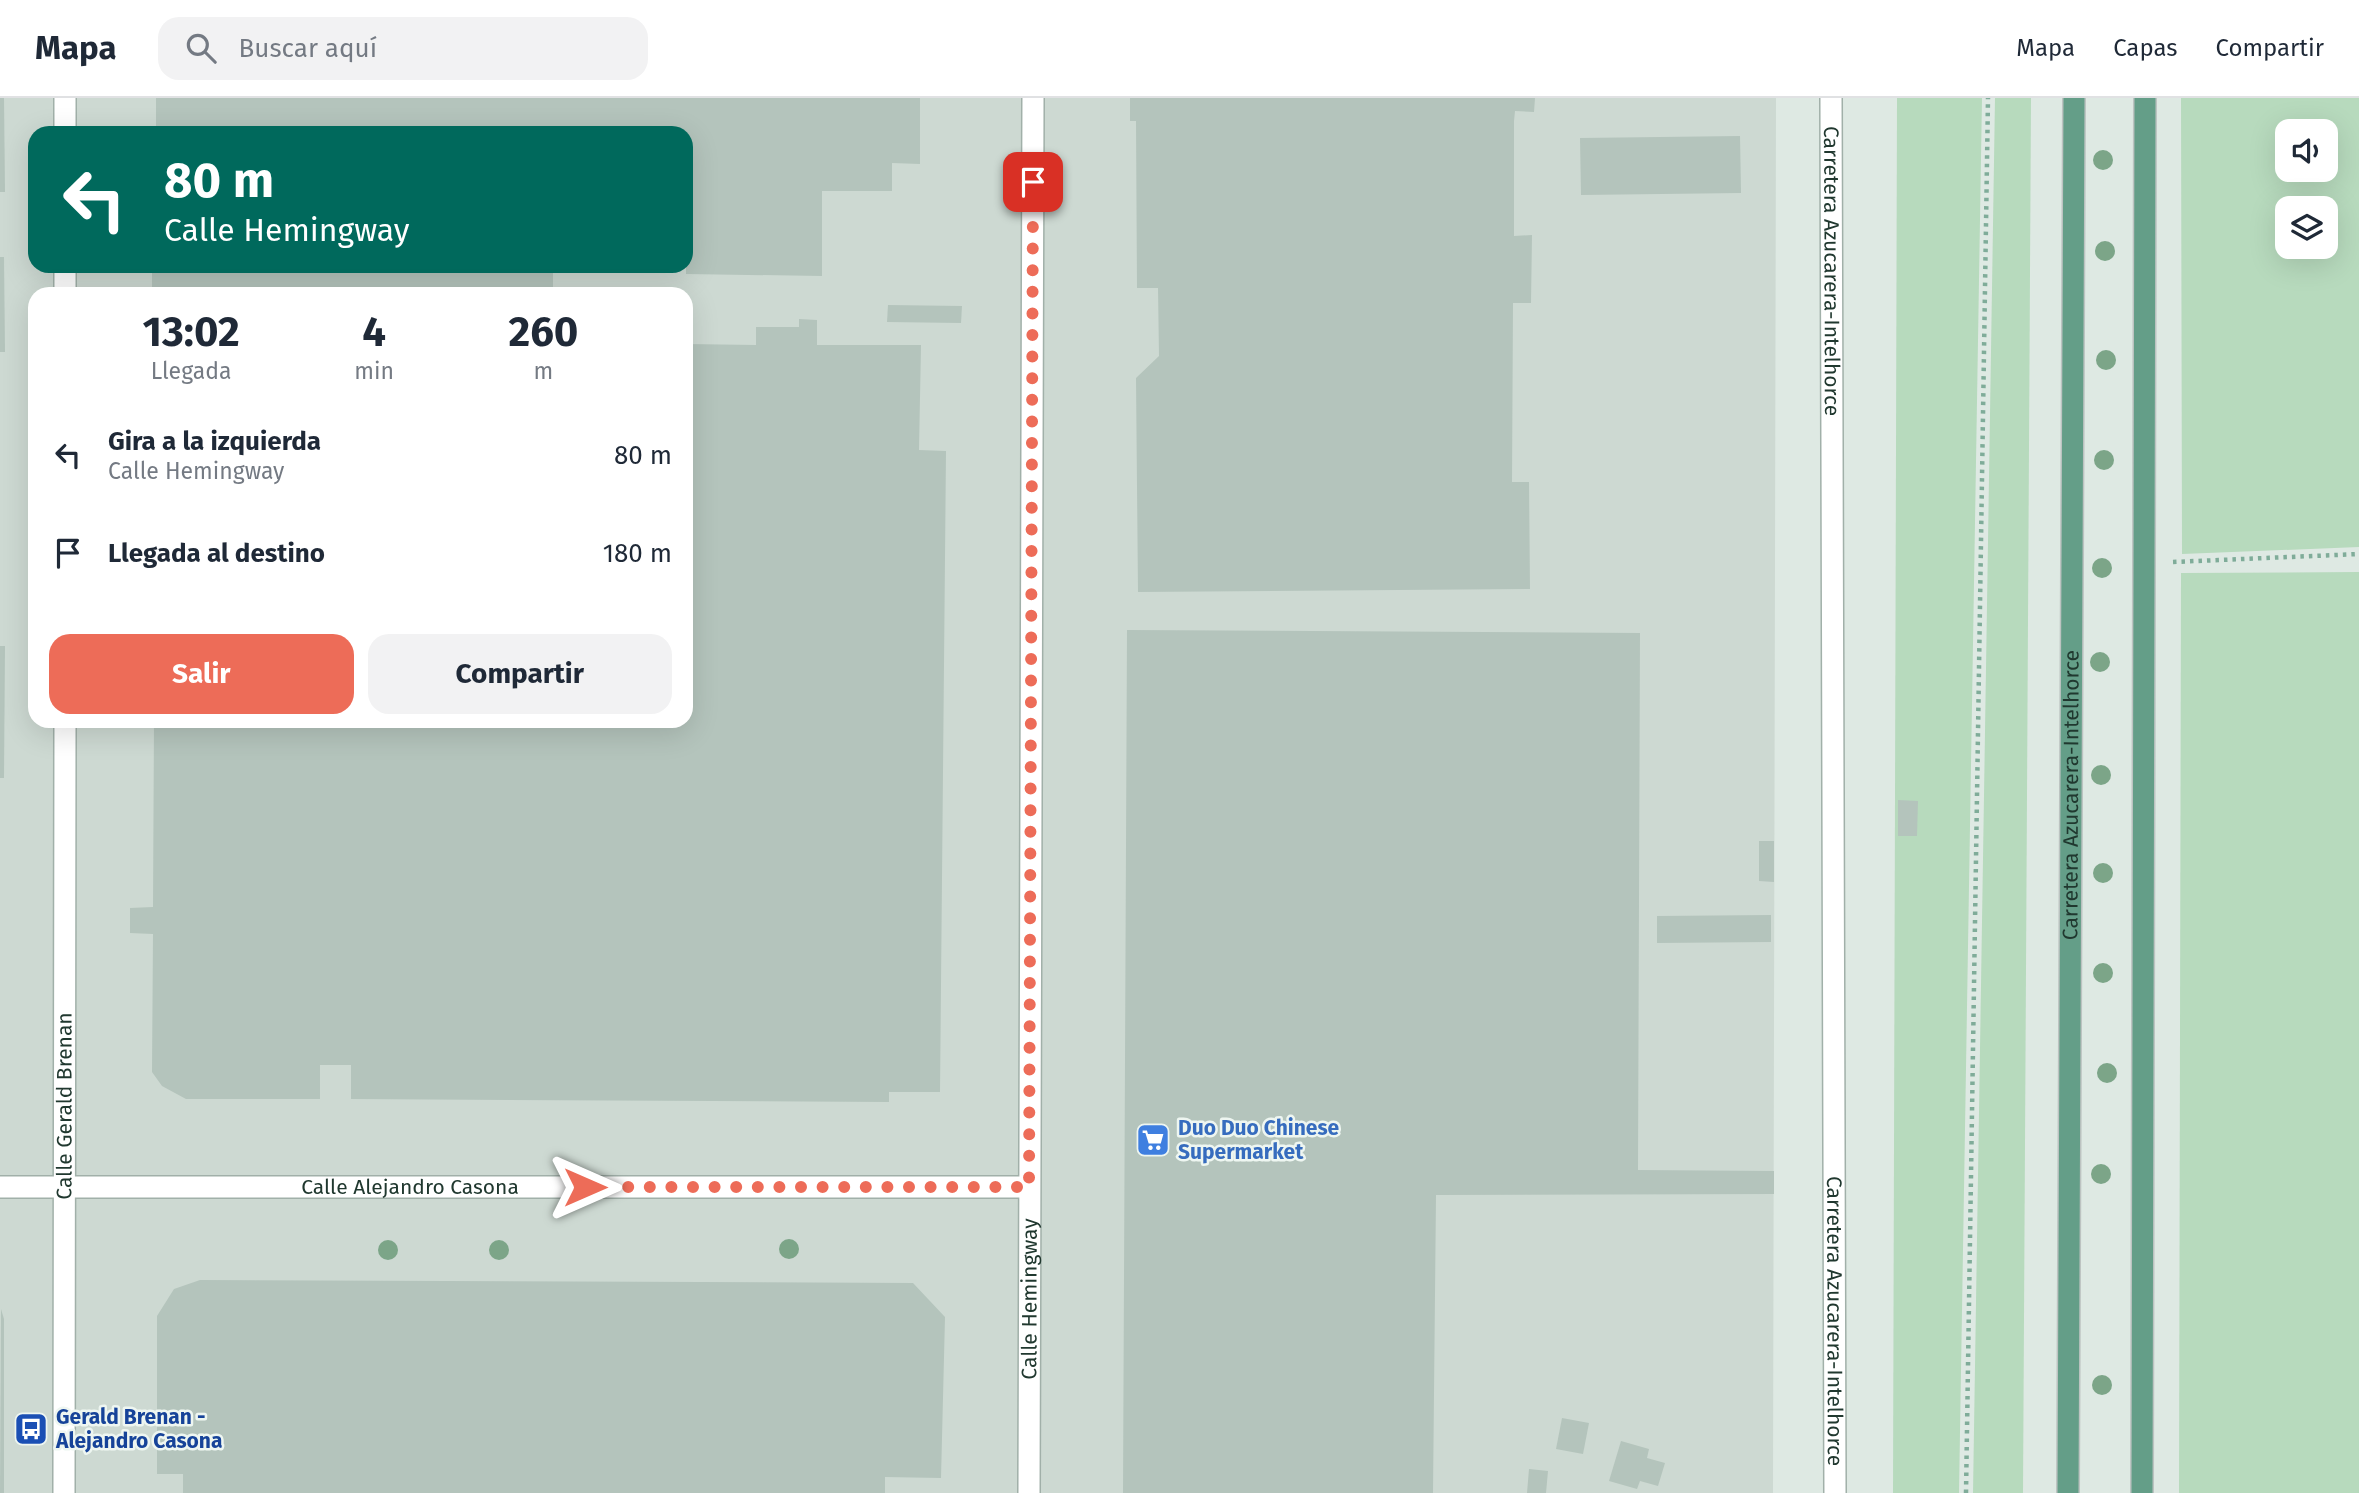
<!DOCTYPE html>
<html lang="es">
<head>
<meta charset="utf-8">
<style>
	:root { --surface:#fff; --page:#f2f2f3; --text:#1f2937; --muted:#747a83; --line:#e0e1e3; --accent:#ed6c58 }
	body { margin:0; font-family:"Fira Sans",sans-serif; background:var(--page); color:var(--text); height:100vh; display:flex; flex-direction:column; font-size:26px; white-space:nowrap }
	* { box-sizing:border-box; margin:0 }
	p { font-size:23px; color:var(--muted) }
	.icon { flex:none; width:38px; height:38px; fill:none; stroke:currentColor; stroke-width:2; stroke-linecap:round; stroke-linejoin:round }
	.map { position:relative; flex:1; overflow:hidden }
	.drawer { position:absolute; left:28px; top:189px; width:665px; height:441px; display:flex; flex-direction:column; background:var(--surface); border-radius:21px; box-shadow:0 7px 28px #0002 }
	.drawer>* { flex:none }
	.top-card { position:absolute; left:28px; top:28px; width:665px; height:147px; border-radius:21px; box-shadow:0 7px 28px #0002; background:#00695c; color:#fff; overflow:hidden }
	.fabs { position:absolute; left:2275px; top:21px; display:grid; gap:14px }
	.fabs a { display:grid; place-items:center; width:63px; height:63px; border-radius:14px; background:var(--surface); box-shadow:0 7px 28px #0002; font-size:35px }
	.pin { position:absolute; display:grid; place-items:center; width:60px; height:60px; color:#fff; margin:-30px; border-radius:14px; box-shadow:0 4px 10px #0006 }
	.me { position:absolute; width:77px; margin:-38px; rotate:90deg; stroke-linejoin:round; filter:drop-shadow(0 0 5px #0008) }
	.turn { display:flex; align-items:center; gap:24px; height:147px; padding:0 21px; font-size:32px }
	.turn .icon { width:91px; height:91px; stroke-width:2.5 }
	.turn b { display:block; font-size:49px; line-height:60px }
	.eta { display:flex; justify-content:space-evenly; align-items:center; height:119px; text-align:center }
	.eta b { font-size:42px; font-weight:700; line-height:49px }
	.primary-button { display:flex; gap:14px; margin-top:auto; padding:14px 21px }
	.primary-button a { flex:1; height:80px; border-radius:21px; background:var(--accent); color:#fff; font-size:28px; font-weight:700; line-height:80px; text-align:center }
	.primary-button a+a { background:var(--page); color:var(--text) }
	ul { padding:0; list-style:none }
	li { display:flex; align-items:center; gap:21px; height:98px; padding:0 21px }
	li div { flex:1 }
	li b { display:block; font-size:26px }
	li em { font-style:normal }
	header { display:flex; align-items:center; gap:42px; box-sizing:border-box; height:98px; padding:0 35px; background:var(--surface); border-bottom:2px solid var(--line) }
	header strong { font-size:33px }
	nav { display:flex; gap:38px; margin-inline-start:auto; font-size:24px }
	.search { width:490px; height:63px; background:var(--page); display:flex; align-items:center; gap:18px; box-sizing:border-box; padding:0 24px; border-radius:21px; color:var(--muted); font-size:26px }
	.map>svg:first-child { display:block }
	.built { fill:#cdd9d2; fill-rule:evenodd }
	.green { fill:#b7dabd; fill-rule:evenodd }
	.building { fill:#b4c4bc }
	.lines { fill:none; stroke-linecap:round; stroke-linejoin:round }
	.minor-casing { stroke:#a1b0a9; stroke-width:24 }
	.major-casing { stroke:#bcc3c1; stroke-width:24 }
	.path { stroke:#7fac99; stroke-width:4.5; stroke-dasharray:3.5 5; stroke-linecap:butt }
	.minor { stroke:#fff; stroke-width:21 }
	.major { stroke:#649e88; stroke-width:21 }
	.tree { fill:#7ca588 }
	.route { stroke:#ed6c58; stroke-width:12; stroke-dasharray:0 21.6 }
	.labels { text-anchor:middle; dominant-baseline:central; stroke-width:5; stroke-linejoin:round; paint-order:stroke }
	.street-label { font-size:21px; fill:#20382f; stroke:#eef6f1 }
	.shop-label { font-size:21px; font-weight:bold; fill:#366cbe; stroke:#eef6f1; text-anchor:start }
	.transit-label { font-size:21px; font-weight:bold; fill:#164399; stroke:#eef6f1; text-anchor:start }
</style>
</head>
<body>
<header>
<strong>Mapa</strong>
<div class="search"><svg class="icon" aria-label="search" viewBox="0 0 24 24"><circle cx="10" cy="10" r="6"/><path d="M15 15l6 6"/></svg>Buscar aquí</div>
<nav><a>Mapa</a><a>Capas</a><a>Compartir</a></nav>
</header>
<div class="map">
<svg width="2359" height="1395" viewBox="0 0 2359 1395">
	<rect width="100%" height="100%" fill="#dee9e3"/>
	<path class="built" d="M0,0H1776L1773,1395H0ZM35,35H686V168H35ZM35,196H686V623H35Z"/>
	<g class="green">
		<path d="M1897,0H1982L1959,1395H1893Z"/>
		<path d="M1995,0H2031L2023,1395H1973Z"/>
		<path d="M2181,0H2359V449L2182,456ZM2326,33V72H2287V33ZM2287,110H2326V149H2287Z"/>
		<path d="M2359,474V1395H2179L2181,475Z"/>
	</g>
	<g class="building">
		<path d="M0,0H4L5,94H0Z"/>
		<path d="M156,0H920V66L892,65V93H822V178L686,176V35H156Z"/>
		<path d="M1130,0H1535L1534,14L1515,13L1514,23V138L1532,137L1531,205H1513L1512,384H1529L1530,491L1138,494L1136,280L1159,258L1158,190H1137L1136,23H1130Z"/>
		<path d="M1740,38L1741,95L1581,97L1580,40Z"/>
		<path d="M0,159H4L5,254H0Z"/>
		<rect x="152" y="168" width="401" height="28"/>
		<path d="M888,207L962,208L961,225L887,224Z"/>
		<path d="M799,221L817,222V247H921L919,352L946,353L940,994H889V1004L351,1001V967H320V1001H186L162,988L152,974L153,836L130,835V810L153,809L154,623H686V246L756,247V229H799Z"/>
		<path d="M1127,532L1640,535L1638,1072L1774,1073V1096L1436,1097L1433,1395H1123Z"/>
		<path d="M0,548H5L4,680H0Z"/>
		<path d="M1898,702L1918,703L1917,738H1898Z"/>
		<path d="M1759,743H1774V784L1759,783Z"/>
		<path d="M1771,817V844L1657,845V818Z"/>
		<path d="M200,1182L913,1185L945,1219L941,1380L885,1379V1395H183V1376H157V1218L174,1191Z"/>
		<path d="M1,1211L4,1221V1395H0Z"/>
		<path d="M1562,1320L1589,1325L1583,1356L1556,1351Z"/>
		<path d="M1621,1343L1649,1351L1647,1360L1665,1365L1658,1388L1640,1383L1637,1391L1609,1383Z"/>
		<path d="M1529,1371L1548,1373L1546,1395H1527Z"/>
	</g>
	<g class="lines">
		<defs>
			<g id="minor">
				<path id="s1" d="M1831,0L1835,1395"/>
				<path d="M65,35V0"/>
				<path d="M65,196V168"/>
				<path id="s2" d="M0,1089H1029"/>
				<path id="s3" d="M64,1395L65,623"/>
				<path id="s4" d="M1029,1395L1033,0"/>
			</g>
			<g id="major">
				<path id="s5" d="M2068,1395L2074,0"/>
				<path d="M2142,1395L2145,0"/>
			</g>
		</defs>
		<use href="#minor" class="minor-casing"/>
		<use href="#major" class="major-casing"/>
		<g class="path">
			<path d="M2173,464L2359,456"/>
			<path d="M1966,1395L1988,0"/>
		</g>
		<use href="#minor" class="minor"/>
		<use href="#major" class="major"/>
	</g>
	<g class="tree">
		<circle cx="2103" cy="62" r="10"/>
		<circle cx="2105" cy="153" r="10"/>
		<circle cx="2106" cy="262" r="10"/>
		<circle cx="2104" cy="362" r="10"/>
		<circle cx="2102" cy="470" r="10"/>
		<circle cx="2100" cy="564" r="10"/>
		<circle cx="2101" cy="677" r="10"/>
		<circle cx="2103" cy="775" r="10"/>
		<circle cx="2103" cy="875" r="10"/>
		<circle cx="2107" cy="975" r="10"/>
		<circle cx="2101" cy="1076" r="10"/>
		<circle cx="789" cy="1151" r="10"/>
		<circle cx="388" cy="1152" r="10"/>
		<circle cx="499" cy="1152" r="10"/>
		<circle cx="2102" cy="1287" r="10"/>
	</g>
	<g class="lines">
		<path class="route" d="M585,1089H1029L1033,84"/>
	</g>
	<defs>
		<symbol id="supermarket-square" viewBox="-11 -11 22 22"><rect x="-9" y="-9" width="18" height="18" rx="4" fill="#3f7fe0" stroke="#eef6f1"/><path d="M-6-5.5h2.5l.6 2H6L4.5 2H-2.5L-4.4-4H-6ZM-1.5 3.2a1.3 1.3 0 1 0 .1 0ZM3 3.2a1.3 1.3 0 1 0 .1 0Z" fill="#fff"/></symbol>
		<symbol id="bus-square" viewBox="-11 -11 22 22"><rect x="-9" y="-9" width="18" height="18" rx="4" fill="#1a4fb4" stroke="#eef6f1"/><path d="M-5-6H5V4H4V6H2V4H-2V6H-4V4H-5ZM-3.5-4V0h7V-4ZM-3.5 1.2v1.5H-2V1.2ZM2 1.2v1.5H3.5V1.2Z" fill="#fff"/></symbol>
	</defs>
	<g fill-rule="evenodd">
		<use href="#supermarket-square" x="1134" y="1023" width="38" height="38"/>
		<use href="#bus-square" x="12" y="1312" width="38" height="38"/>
	</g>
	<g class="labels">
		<g class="street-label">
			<text stroke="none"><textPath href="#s1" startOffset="173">Carretera Azucarera-Intelhorce</textPath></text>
			<text stroke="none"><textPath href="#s5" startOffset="698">Carretera Azucarera-Intelhorce</textPath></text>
			<text stroke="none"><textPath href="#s3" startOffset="387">Calle Gerald Brenan</textPath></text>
			<text stroke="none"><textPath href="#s2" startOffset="410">Calle Alejandro Casona</textPath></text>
			<text stroke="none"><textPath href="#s4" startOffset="194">Calle Hemingway</textPath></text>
			<text stroke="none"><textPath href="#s1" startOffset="1223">Carretera Azucarera-Intelhorce</textPath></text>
		</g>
		<g class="shop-label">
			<text x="1178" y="1030">Duo Duo Chinese<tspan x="1178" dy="24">Supermarket</tspan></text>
		</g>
		<g class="transit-label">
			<text x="56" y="1319">Gerald Brenan -<tspan x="56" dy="24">Alejandro Casona</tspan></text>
		</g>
	</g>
</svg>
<div class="fabs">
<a><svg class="icon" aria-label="sound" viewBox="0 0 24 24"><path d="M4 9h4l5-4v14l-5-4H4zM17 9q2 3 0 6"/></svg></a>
<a><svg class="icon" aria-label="layers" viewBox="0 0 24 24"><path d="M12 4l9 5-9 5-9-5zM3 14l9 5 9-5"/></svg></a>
</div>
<div class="pin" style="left:1033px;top:84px;background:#d93025"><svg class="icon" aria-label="arrive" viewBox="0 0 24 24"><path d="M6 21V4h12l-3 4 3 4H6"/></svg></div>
<svg class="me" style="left:585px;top:1089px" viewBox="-20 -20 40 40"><path d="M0-17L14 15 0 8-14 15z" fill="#ed6c58" stroke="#fff" stroke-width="4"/></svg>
<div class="top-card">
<div class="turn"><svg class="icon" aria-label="left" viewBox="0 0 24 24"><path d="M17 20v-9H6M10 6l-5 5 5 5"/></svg><div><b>80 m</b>Calle Hemingway</div></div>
</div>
<section class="drawer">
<div class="eta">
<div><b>13:02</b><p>Llegada</p></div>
<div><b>4</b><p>min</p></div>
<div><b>260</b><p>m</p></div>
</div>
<ul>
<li><svg class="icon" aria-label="left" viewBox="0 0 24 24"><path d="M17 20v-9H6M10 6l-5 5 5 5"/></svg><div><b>Gira a la izquierda</b><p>Calle Hemingway</p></div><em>80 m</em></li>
<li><svg class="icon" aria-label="arrive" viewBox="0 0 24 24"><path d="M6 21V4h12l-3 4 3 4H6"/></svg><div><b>Llegada al destino</b></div><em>180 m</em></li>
</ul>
<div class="primary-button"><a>Salir</a><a>Compartir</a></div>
</section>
</div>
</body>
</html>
